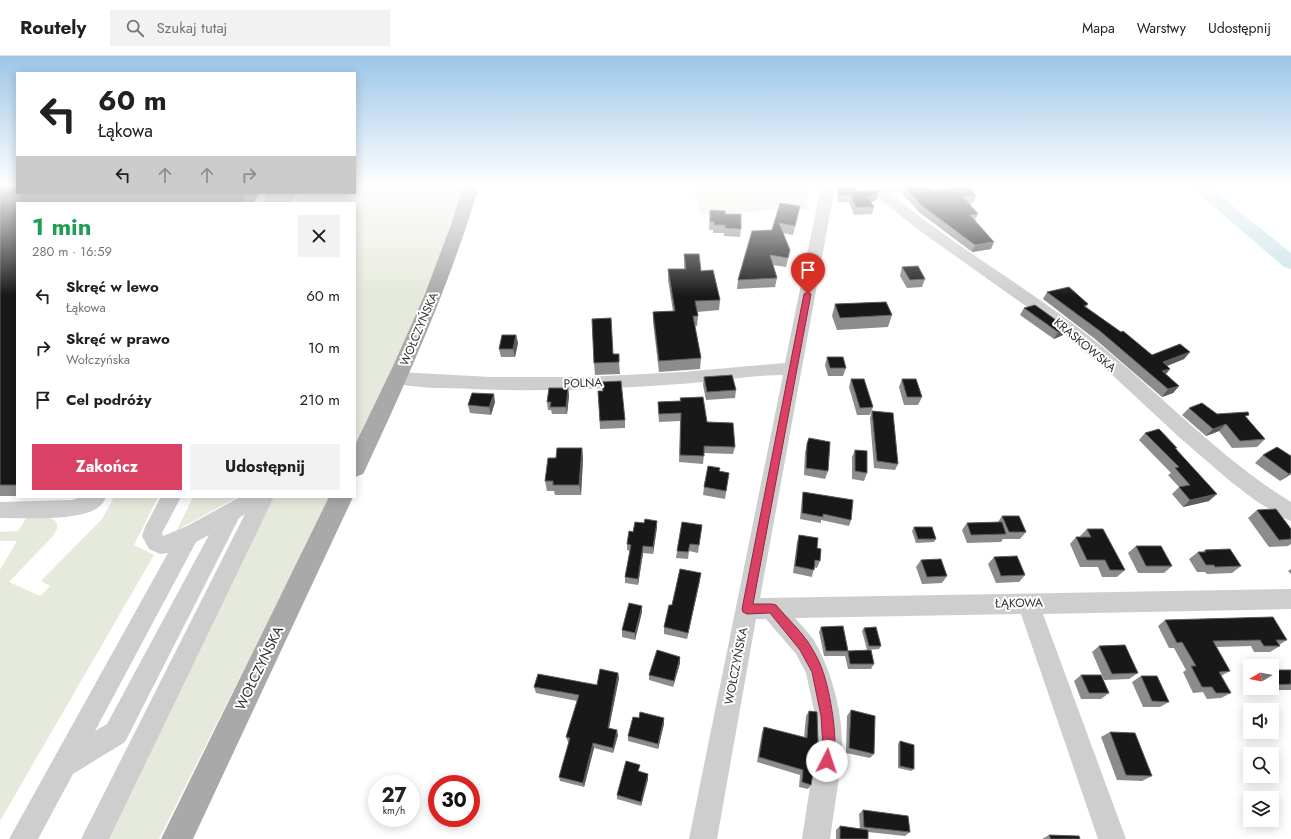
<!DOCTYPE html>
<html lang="pl">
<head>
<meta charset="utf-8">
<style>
	:root { --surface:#fff; --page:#f2f2f2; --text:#202124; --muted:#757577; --line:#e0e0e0; --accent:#db4065 }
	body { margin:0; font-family:Jost,sans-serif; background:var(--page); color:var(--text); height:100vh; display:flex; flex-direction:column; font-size:15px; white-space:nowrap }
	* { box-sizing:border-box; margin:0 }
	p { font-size:13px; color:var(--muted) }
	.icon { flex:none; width:22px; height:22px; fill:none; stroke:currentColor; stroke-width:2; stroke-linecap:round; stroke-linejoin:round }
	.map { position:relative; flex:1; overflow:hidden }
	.side { position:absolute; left:16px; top:146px; width:340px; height:296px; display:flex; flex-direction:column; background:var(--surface); border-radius:0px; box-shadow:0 2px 10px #0003 }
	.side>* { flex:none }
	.hud { position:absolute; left:16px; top:16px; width:340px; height:122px; border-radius:0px; box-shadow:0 2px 10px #0003; background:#fff; color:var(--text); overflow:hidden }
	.needle { width:26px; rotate:260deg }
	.buttons { position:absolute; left:1243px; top:603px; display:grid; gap:8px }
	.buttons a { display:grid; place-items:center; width:36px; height:36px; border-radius:0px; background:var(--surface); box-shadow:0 2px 10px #0003; font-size:20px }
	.speed { position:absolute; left:368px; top:719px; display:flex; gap:8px; font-size:20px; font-weight:700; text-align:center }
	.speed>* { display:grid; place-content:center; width:52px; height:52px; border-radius:50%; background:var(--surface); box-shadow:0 2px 10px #0003; line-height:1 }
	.speed small { font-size:10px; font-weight:400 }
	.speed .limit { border:6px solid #d22; background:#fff; color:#111 }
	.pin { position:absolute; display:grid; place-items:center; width:34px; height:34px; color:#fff; margin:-41px -17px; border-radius:50% 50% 50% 0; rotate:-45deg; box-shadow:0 0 4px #0007 }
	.pin .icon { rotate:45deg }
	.me { position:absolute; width:44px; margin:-22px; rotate:4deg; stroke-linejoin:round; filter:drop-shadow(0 0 3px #0008) }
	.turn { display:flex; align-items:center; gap:14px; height:84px; padding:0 16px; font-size:18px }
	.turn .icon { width:52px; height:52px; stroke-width:2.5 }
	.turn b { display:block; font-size:28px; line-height:34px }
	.lanes { display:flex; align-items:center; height:38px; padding:0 16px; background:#0003; justify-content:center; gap:20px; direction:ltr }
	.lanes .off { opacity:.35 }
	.round { display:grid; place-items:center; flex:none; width:42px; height:42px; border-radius:0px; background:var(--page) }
	.head { display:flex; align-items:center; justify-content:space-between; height:68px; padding:0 16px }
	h1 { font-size:24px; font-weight:700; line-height:30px; color:#1e9e55 }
	.primary-button { display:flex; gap:8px; margin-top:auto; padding:8px 16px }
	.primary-button a { flex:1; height:46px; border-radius:0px; background:var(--accent); color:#fff; font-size:16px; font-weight:700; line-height:46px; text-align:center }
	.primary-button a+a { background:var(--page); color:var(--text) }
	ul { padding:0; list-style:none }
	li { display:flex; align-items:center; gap:12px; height:52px; padding:0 16px }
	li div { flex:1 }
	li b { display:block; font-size:15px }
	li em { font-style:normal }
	header { display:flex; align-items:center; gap:24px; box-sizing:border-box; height:56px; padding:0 20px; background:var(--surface); border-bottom:1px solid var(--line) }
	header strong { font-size:19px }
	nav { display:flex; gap:22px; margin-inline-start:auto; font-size:14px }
	.search { width:280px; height:36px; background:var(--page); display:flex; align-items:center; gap:10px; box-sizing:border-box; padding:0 14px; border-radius:0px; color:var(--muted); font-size:15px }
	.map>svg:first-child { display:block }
	.green { fill:#e6eadd }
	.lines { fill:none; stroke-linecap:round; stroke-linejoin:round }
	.river { fill:#cbe2e9; fill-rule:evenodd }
	.minor { fill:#cecece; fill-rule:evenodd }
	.major { fill:#a9a9a9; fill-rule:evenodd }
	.wall { fill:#8c8c8c }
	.shaded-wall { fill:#5d5d5d }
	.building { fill:#181818; stroke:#5d5d5d }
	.route { fill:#db4065; stroke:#8e2a42 }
	.labels { text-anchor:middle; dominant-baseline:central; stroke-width:4; stroke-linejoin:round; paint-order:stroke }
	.street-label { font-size:12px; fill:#313131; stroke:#fff }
	.near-street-label { font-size:14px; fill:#313131; stroke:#fff }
</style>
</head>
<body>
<header>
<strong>Routely</strong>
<div class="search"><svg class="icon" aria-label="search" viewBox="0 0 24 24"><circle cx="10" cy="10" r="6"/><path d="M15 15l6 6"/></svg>Szukaj tutaj</div>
<nav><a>Mapa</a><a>Warstwy</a><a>Udostępnij</a></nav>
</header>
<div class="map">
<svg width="1291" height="783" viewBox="0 0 1291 783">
	<rect width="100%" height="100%" fill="#fff"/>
	<g class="green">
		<path d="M355,130H465L459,153L420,261L355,390V147H296L299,137H355Z"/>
		<path d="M724,130H808L807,154C772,153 736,157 701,159L693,135L702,132Z"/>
		<path d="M114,441H158L134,489L154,499L0,765V514L17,485H0V476L18,475L27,461C38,460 49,457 57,467V473L52,481L9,526L40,540L50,530L41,525L102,463Z"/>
		<path d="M193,441H238L177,474Z"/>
		<path d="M274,441H330L159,783H107Z"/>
	</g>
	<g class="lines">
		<path class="river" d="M1190,130H1208L1291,197V213L1284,211Z"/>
		<g class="minor">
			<path d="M821,130H835L760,542L1291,533V553L1043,558L1126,783H1098L1021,558L795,562C801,569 808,576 813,583C831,612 843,657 842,692C840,722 834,753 830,783H802L816,691L815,659L806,617L796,598L766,563H756L717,783H689L783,319C749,319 714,326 680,328C611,333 542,336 473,333C449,332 414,333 392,326L389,322L392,318L398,316L492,321H586L682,316L785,307Z"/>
			<path d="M866,130H947L945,133L940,134L890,137C955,191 1029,232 1094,284C1161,338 1218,401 1291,446V465L1284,462L1256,445L1230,425L1180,382L1108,315L1057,272L920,175L872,137Z"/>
			<path d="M268,137H282L277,147H263Z"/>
			<path d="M283,137H297L291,147H277Z"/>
			<path d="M81,441H106C104,446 101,450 96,453C75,465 25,462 0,462V446L72,444Z"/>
			<path d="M161,441H181L162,477L163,480L187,470L240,441H274L109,783H81L245,458L239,462L125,686L73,718L38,783H9L168,497L160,498L149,493L142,480L145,471ZM209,479L107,668L95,675L196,486Z"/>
		</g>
		<g class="major">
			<path d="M463,130H479C450,228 409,320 366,412L363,418L355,421V389L394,308L425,238L452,166Z"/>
			<path d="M329,441H353L193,783H161Z"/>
		</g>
	</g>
	<g class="wall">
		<path d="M0,130L17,147V440H0Z"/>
		<path d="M839,130H856L855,135H879L877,143L871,146L874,151L872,158L854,159L849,146H837Z"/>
		<path d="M948,130H968L976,140L973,147H969L978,158L975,164L991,193L972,196L919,156L903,138L905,131L932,135L947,133Z"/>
		<path d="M780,147L798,159L793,179L783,177L788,203L786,211L773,209L777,222L775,231L737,233L738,224L772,174Z"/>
		<path d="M710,154L725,158L741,173L740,181L724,180V177H713V174H709Z"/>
		<path d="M684,198L701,215L720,244L719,254L697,256L698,260L697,270H695L701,302L700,313L659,316L653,266V256L673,255L668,224V213H684Z"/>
		<path d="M902,211L925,223L922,231L907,232L900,220Z"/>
		<path d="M1047,236L1088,248L1086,251L1152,299L1190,296L1184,303L1167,310L1170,313L1166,318L1179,330L1173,337L1162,341L1095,283L1043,243Z"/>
		<path d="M835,248L892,259L888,271L837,274L832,260Z"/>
		<path d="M1024,252L1063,279L1054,283L1020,259Z"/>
		<path d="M516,279L518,287L515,301H501L499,293Z"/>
		<path d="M613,298L619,306L620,318L595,319L594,307Z"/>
		<path d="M827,301L846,312L843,320H828L825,309Z"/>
		<path d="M704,321L736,334L735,342L706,344L703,329Z"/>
		<path d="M851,323L873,351L870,359H857L849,331Z"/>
		<path d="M902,323L922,341L918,349H904L899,331Z"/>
		<path d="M568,332L569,340L567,358H552L551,354H548L547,346Z"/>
		<path d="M598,335L625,364V372L600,373Z"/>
		<path d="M680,342L735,391L733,398L704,397L703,408L679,406L680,365L659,366L658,354V346L680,345Z"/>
		<path d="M495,346L491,359L470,357L468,349Z"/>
		<path d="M1189,352L1217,358L1246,361L1265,383L1257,391L1232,392L1219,375L1206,380L1182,359Z"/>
		<path d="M872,355L898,408L895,414L874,412L870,362Z"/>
		<path d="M1145,377L1176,393L1209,445L1183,451L1172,438L1179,431L1168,419L1171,417L1139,384Z"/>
		<path d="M809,382L828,415L825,423L804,419L805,396Z"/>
		<path d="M582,392L583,403L581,439H555L554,435H547L545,425L556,402Z"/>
		<path d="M855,394L867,417L864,425L852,423V401Z"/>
		<path d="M1263,399L1291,418L1280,425L1255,407Z"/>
		<path d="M719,416L729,417L725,443L703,439L704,431Z"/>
		<path d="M803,436L851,464L849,470L821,464V467L800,463L802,442Z"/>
		<path d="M1257,454L1291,473V488L1288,490L1269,491L1248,462Z"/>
		<path d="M1002,460L1026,476L1020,483H1003L1001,486L967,487L962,474L967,467L998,466Z"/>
		<path d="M702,469L698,497L689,495L688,503L676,502L677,495Z"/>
		<path d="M657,471L653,498L643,497L638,529L625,527V521L630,495L627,494V488L633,476Z"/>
		<path d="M914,471L936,483L934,486L916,487L912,475Z"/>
		<path d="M1087,473L1125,514L1117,521H1102L1098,511H1080L1070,488L1076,481H1081L1080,480Z"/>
		<path d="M799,479L817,492L820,505L817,512L814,511L812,521L793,517L797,486Z"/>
		<path d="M1136,490L1172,510L1164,517H1138L1128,497Z"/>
		<path d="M1205,494L1241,510L1232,517L1207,518L1205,516H1197L1189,503L1198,496H1203Z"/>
		<path d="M994,501L1025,519L1019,526L996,527L988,508Z"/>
		<path d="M921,504L947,520L942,527L922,528L916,511Z"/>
		<path d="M1291,513V518L1288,515Z"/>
		<path d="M700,524L687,583L664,578V571L672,549Z"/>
		<path d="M642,556L635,584L622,581V574Z"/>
		<path d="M1165,564L1287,584L1279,589L1280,590L1270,596H1254L1251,590L1216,591L1230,615L1221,620L1231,637L1221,642L1207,643L1203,636L1193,637L1183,616L1186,614L1174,592H1169L1158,570Z"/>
		<path d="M821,571L848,595L874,608L871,613H848L845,600H824L819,576Z"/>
		<path d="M864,572L881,590L879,593L867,594L862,575Z"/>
		<path d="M1099,590L1138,617L1129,623L1104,624L1092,596Z"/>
		<path d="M680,601V607L673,631L649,624V619Z"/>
		<path d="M1272,614H1291V634H1261L1260,632H1272Z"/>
		<path d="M618,617L619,622L609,672L618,679L613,697L594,692L584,731L560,725L559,721L569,686H568L566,681L577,645L536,637L534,631L597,629Z"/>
		<path d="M1081,619L1109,637L1101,643H1081L1074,625Z"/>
		<path d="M1141,620L1169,646L1160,651H1143L1132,626Z"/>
		<path d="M851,654L874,698L870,702L846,697L847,660Z"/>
		<path d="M809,655L811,729L808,733L799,731L800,719L757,706L762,676L764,671L804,682L806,660Z"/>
		<path d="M639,662H664V668L658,693L628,685V680Z"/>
		<path d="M1110,676L1152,720L1142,725L1117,724L1101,681Z"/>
		<path d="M900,685L914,713L911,715L898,712V688Z"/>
		<path d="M640,714L639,716L648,718V723L641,750L617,743V739Z"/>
		<path d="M863,754L910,776L905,780L868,776V783H836V774L840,770L860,773L859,758Z"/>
		<path d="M1049,779L1080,783H1042Z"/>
	</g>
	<g class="shaded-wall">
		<path d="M879,135L877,143L867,149L868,142Z"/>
		<path d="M247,137H260L254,147H241Z"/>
		<path d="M994,186L991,193L972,196L975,189Z"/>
		<path d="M1067,272L1063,279L1054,283L1058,276Z"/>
		<path d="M516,279L518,287L515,301L513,293Z"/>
		<path d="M1190,296L1184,303L1157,314L1163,306Z"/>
		<path d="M1170,313L1164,320L1162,315Z"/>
		<path d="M1179,330L1173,337L1162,341L1168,333Z"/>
		<path d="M568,332L569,340L567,358L566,351Z"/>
		<path d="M494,338L495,346L491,359L489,351Z"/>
		<path d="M1226,368L1219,375L1206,380L1213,373Z"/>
		<path d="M582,392L583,403L581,439L579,429Z"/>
		<path d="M1291,416V418L1280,425L1289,418Z"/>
		<path d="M1217,438L1209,445L1183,451L1190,444Z"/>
		<path d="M657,465V471L653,498V491Z"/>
		<path d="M643,490V497L638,529V523Z"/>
		<path d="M701,517L700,524L687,583L688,577Z"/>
		<path d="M642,550V556L635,584V577Z"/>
		<path d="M680,601V607L673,631L674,625Z"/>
		<path d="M618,617L619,622L608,677V672Z"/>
		<path d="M664,662V668L658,693V688Z"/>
		<path d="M617,674L618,679L613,697V692Z"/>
		<path d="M593,687L594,692L584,731L583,727Z"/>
		<path d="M648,718V723L641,750V746Z"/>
	</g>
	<g class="building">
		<path d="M0,130H17V137H247L241,147H17V429H0Z"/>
		<path d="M839,130H856L855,135H879L868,142L874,151H856L851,139H838Z"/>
		<path d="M920,130H927L932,135L954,132L953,130H968L976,140H963L978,158L970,159L994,186L975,189L921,149L905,131Z"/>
		<path d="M780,147L800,150L795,170L779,167L790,194L788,202L770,199L777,222L738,224L752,175L772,174Z"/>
		<path d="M710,154L725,155V158H741V173L725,172V169H714V166H710Z"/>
		<path d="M684,198H699L701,215L713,214L720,244L695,245L698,260H693L701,302L659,305L653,256L675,255L668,213H686Z"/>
		<path d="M918,210L925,223L910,224L902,211Z"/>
		<path d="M1069,231L1088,248L1084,250L1121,276L1123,275L1152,299L1180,288L1190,296L1163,306L1170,313L1162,315L1179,330L1168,333L1100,275L1047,236Z"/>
		<path d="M886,246L892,259L840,262L835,248Z"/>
		<path d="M1035,249L1067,272L1058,276L1024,252Z"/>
		<path d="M611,262L613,298H619V306L594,307L592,263Z"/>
		<path d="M502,279H516L513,293H499Z"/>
		<path d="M827,301H843L846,312H830Z"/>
		<path d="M732,319L736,334L707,336L704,321Z"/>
		<path d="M851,323H864L873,351L860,352Z"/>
		<path d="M902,323H916L922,341H907Z"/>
		<path d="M621,325L625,364L600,365L598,335H603L602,326Z"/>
		<path d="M549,332H568L566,351H550L551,346H547Z"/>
		<path d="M472,337L494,338L489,351L468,349Z"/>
		<path d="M703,341L707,366L733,367L735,391L704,390V400L680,399L681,357L659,358L658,346L681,345L680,342Z"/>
		<path d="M1202,347L1217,358L1248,356L1249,359L1245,360L1265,383L1240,385L1226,368L1213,373L1189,352Z"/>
		<path d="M872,355L893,357L898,408L877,405Z"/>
		<path d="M1159,373L1177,392H1175L1217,438L1190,444L1179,431L1190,429L1175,412L1179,411L1145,377Z"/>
		<path d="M809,382L830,386L828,415L806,412L807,388Z"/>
		<path d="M1277,391L1291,400V416L1289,418L1263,399Z"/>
		<path d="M557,392H582L579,429H553V425H545L548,402H556Z"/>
		<path d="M855,394L867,395V417L855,415Z"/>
		<path d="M708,410L720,412L719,415L729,417L726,435L704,431Z"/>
		<path d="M803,436L853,444L851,464L823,458V461L802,457Z"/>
		<path d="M1276,453L1291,473V483L1279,484L1257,454Z"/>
		<path d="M1002,460H1019L1026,476H1009Z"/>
		<path d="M645,463L657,465L653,491L643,490L638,523L625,521L631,489L627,488L629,475L633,476L635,466L644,467Z"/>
		<path d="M682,466L702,469L699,489L690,488L688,496L677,495Z"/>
		<path d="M1002,466L1006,478L971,479L967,467Z"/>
		<path d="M914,471H932L936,483H918Z"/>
		<path d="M1087,473H1103L1125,514H1110L1105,504H1087L1076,481H1091Z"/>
		<path d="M799,479L818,482L817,492L821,493L820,505L815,504L814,514L795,510Z"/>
		<path d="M1136,490H1161L1172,510H1146Z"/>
		<path d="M1230,493L1241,510L1215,511L1214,509H1206L1198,496H1206L1205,494Z"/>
		<path d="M1017,500L1025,519L1001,520L994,501Z"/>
		<path d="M941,503L947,520L927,521L921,504Z"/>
		<path d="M680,513L701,517L688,577L664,571L669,549H672Z"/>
		<path d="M629,547L642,550L635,577L622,574Z"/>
		<path d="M1273,561L1287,584H1276L1280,590H1264L1260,584L1213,585L1230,615L1219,616L1231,637H1216L1212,631H1202L1191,610H1196L1182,586L1177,587L1165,564Z"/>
		<path d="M843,570L848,595L871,594L874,608H850L848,595H826L821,571Z"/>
		<path d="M876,571L881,590H869L864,572Z"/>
		<path d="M1125,589L1138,617L1112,618L1099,590Z"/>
		<path d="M657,594L680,601L674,625L649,619Z"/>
		<path d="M600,613L618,617L608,672L617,674L613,692L593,687L583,727L559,721L570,682L566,681L579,639L534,631L538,618L597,629Z"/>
		<path d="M1272,614H1291V628L1272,629V618H1274Z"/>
		<path d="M1081,619H1101L1109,637H1089Z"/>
		<path d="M1141,620H1157L1169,646L1152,645Z"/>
		<path d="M851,654L875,660L874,698L849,692Z"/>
		<path d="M809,655L817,656L818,686L811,729L802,726L803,714L759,701L764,671L807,682Z"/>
		<path d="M640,656L664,662L658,688L628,680L633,661L639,662Z"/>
		<path d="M1110,676L1135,677L1152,720L1126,719Z"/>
		<path d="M900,685L914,689V713L900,710Z"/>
		<path d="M626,705L640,709L638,715L648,718L641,746L617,739Z"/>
		<path d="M863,754L908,760L910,776L864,771Z"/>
		<path d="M840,770L868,774V783H840Z"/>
		<path d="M1049,779L1079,780L1080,783H1051Z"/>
	</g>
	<linearGradient id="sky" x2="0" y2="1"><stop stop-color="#9cc6e8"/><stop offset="0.54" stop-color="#fff"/><stop offset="1" stop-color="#fff" stop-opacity="0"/></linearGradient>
	<rect width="1291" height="240" fill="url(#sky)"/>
	<path class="route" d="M808,236L811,238L753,548H772L776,549C786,561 799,573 808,586C813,594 819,604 822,613C830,634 840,689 832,709L827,711L823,709L821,705L823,691L821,660L812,616L800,594L770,557L747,558L743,556L742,553L804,238Z"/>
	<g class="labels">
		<g class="street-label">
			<text transform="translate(419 273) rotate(-67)">WOŁCZYŃSKA</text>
			<text transform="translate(1085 289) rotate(40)">KRASKOWSKA</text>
			<text transform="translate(583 327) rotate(-2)">POLNA</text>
			<text transform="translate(1019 547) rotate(-1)">ŁĄKOWA</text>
			<text transform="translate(736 610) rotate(-79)">WOŁCZYŃSKA</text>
		</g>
		<g class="near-street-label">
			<text transform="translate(259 612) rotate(-64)">WOŁCZYŃSKA</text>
		</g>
	</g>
</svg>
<div class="buttons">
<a><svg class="needle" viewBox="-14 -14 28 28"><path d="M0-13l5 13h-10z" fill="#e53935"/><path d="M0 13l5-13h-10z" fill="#757577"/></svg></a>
<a><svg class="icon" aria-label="sound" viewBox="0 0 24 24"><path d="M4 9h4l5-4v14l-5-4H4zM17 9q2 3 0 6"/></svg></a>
<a><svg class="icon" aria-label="search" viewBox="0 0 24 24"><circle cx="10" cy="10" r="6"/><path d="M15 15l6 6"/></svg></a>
<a><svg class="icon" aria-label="layers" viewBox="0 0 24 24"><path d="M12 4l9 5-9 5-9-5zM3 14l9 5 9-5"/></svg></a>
</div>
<div class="speed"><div>27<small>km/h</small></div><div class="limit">30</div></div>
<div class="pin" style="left:808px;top:238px;background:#d93025"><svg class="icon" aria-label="arrive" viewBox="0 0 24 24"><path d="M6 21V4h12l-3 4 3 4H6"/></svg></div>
<svg class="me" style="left:827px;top:705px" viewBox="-20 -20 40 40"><circle r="19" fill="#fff"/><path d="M0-13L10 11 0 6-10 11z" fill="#db4065"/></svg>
<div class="hud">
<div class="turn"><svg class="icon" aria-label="left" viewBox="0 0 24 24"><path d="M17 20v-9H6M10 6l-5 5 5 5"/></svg><div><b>60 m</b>Łąkowa</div></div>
<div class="lanes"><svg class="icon" aria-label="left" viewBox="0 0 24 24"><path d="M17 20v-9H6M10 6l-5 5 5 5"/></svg><svg class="icon off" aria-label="ahead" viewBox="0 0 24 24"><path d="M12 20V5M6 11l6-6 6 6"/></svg><svg class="icon off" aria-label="ahead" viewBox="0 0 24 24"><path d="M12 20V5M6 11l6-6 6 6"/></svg><svg class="icon off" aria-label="right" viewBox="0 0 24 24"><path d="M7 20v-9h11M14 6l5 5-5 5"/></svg></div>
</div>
<section class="side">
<div class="head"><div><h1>1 min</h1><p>280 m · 16:59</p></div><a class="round"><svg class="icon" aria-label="close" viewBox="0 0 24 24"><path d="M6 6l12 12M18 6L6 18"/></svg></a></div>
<ul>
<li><svg class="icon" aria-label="left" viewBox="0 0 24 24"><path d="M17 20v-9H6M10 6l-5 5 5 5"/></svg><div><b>Skręć w lewo</b><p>Łąkowa</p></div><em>60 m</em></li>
<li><svg class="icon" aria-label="right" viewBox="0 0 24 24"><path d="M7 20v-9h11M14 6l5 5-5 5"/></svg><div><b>Skręć w prawo</b><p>Wołczyńska</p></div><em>10 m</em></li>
<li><svg class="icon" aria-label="arrive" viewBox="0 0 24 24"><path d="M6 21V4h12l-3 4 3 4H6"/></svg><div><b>Cel podróży</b></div><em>210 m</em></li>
</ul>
<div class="primary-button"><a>Zakończ</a><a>Udostępnij</a></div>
</section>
</div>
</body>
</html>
